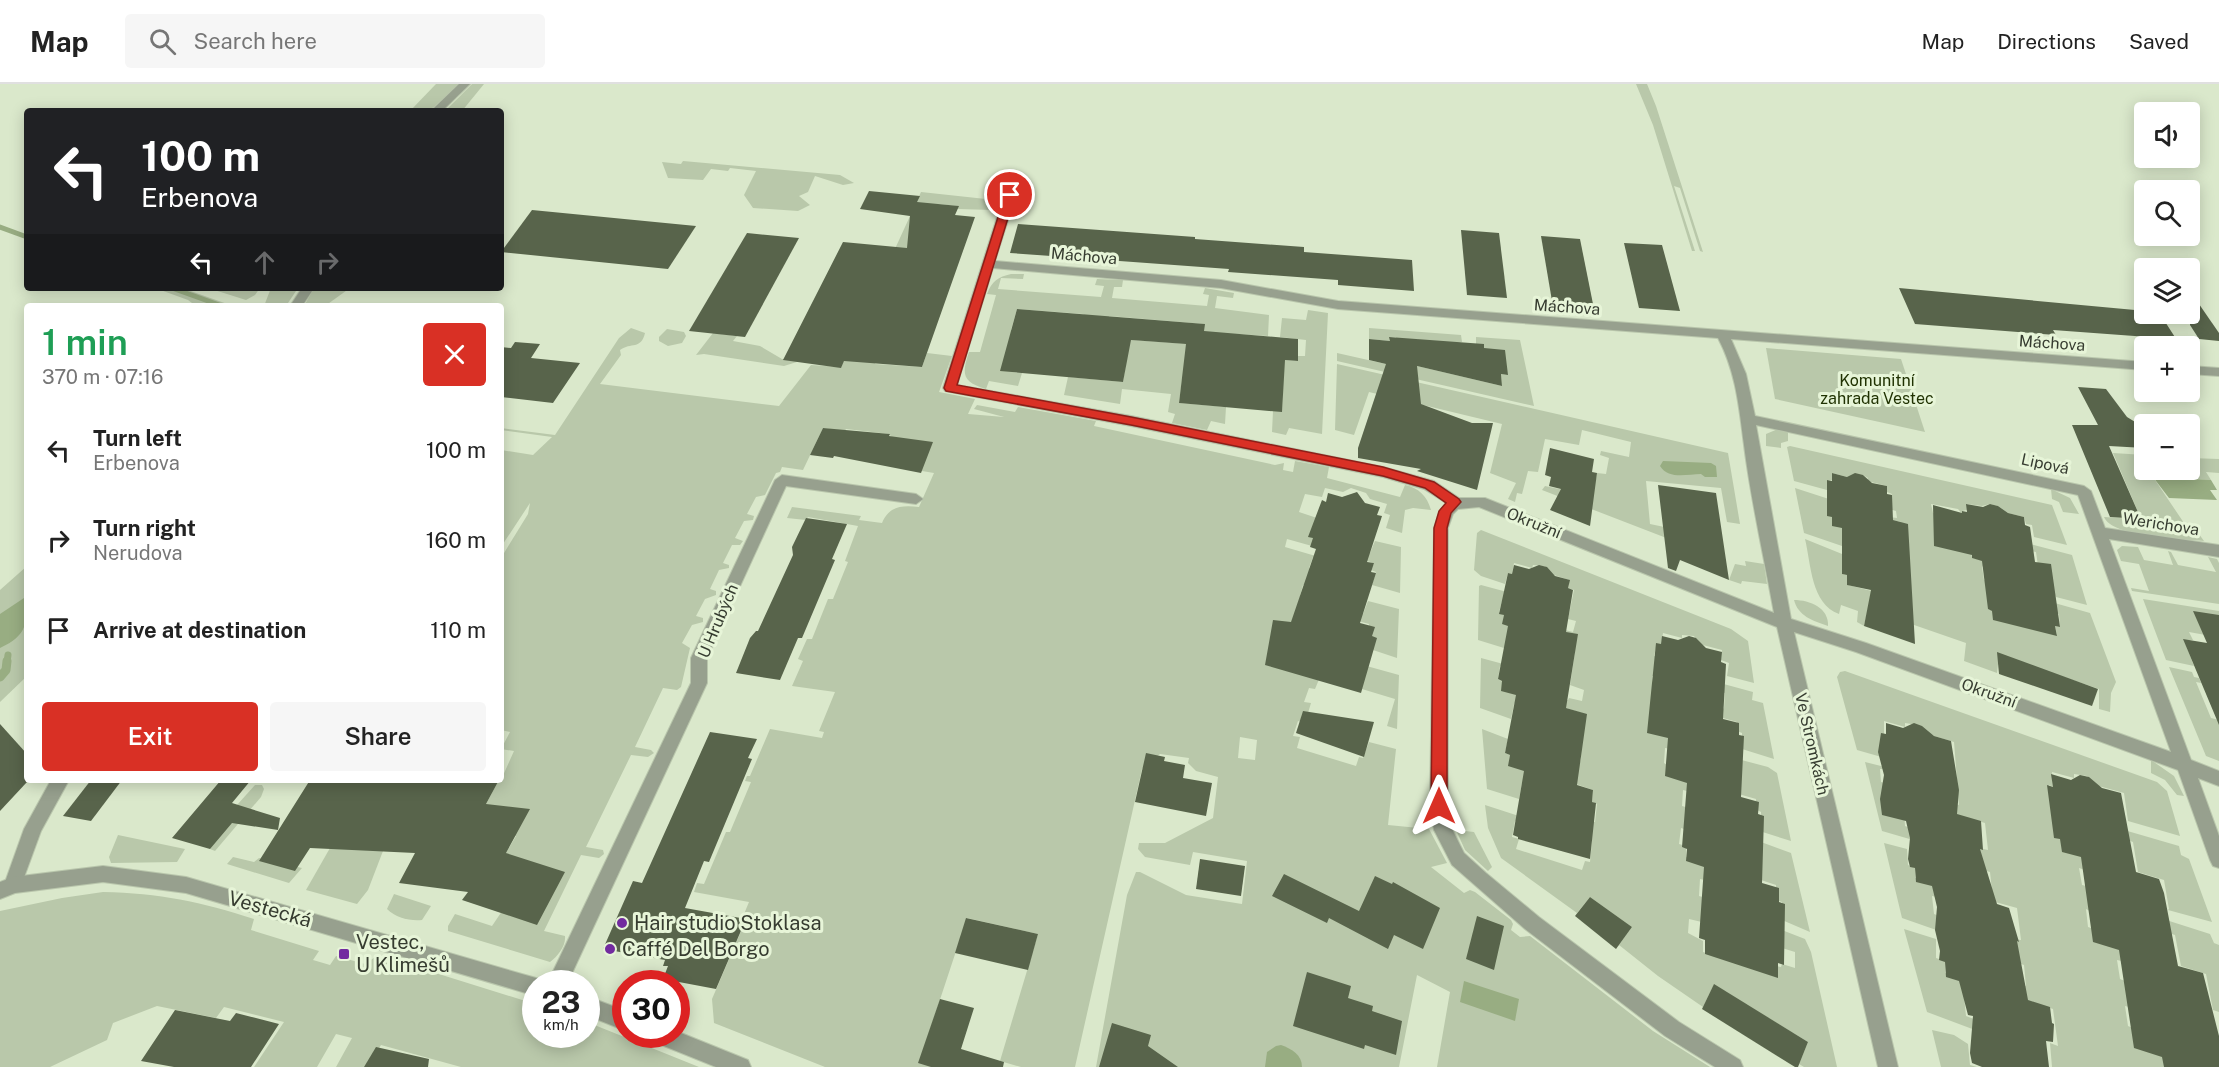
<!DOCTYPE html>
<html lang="en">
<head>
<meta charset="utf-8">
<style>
	:root { --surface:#fff; --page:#f6f6f6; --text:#222; --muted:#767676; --line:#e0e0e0; --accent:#d93025 }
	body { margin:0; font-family:"Public Sans",sans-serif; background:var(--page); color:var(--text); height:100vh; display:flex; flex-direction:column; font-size:22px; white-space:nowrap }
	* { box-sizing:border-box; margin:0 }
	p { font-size:20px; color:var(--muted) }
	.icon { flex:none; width:33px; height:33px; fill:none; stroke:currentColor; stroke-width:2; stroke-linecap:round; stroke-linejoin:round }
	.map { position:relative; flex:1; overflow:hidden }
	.side { position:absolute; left:24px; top:219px; width:480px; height:480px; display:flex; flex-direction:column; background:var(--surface); border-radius:6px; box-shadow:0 3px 15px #0003 }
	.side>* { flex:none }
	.hud { position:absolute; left:24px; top:24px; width:480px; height:183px; border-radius:6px; box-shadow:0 3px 15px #0003; background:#202124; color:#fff; overflow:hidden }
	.tools { position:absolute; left:2134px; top:18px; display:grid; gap:12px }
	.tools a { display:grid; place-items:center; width:66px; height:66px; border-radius:6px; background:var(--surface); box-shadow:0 3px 15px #0003; font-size:30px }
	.speed { position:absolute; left:522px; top:886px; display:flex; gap:12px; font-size:30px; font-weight:700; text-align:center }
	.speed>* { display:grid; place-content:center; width:78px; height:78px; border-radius:50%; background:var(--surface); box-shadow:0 3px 15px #0003; line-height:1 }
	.speed small { font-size:15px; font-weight:400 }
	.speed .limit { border:9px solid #d22; background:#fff; color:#111 }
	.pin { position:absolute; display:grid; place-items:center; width:51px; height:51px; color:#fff; margin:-26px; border:3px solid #fff; border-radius:50%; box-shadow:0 2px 6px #0007 }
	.me { position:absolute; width:66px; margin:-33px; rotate:0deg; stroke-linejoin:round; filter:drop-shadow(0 0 4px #0008) }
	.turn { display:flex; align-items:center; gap:21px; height:126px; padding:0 18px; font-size:27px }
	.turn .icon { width:78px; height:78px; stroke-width:2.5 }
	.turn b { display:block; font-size:42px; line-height:51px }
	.lanes { display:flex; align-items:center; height:57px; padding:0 18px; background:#0003; justify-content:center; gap:30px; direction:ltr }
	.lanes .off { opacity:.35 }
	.round { display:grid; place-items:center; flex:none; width:63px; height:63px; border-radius:6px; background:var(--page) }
	.summary { display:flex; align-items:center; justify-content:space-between; height:102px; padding:0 18px }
	h1 { font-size:36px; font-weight:600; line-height:45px; color:#1e9e55 }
	.action { display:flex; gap:12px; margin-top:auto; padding:12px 18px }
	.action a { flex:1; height:69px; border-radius:6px; background:var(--accent); color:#fff; font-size:24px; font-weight:600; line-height:69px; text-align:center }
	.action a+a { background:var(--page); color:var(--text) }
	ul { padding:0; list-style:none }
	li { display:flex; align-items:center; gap:18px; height:90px; padding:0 18px }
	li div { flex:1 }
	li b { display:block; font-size:22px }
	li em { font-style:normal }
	header { display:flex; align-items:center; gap:36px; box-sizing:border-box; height:84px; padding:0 30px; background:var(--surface); border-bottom:2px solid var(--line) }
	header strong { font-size:28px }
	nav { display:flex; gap:33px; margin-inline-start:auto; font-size:21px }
	.search { width:420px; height:54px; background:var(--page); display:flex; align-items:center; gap:15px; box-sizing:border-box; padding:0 21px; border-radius:6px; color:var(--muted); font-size:22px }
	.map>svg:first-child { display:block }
	.green { fill:#b9c8aa; fill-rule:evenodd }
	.water { fill:#98ad82 }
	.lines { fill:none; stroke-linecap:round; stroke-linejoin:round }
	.stream-far2 { stroke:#98ad82; stroke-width:5 }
	.stream-far1 { stroke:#98ad82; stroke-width:7 }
	.stream { stroke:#98ad82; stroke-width:9 }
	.building { fill:#58644b }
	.minor-casing { stroke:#b9c6ac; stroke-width:2 }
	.tertiary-casing { stroke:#b9c6ac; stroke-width:2 }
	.minor { fill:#97a08e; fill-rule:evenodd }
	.tertiary { fill:#97a08e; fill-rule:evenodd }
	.route { fill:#d93025; stroke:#8d1f18; stroke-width:1.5 }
	.poi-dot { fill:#722b9f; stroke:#e7f5d8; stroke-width:2 }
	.labels { text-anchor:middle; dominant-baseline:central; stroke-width:6; stroke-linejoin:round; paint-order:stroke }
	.street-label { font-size:16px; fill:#363c30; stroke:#e7f5d8 }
	.park-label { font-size:16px; fill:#203202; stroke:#e7f5d8 }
	.near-street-label { font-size:20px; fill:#363c30; stroke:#e7f5d8 }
	.near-poi-label { font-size:20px; fill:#363c30; stroke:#e7f5d8; text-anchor:start }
</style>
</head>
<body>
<header>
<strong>Map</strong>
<div class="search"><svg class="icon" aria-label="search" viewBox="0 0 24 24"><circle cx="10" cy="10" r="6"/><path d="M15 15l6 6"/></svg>Search here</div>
<nav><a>Map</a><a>Directions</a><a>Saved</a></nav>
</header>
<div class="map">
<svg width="2219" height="983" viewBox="0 0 2219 983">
	<rect width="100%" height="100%" fill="#dae8cb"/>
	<g class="green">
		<path d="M436,0H460L429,27H410Z"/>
		<path d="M472,0H484L462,27H445Z"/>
		<path d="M1636,0H1647L1656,22L1703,168L1700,167L1680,104L1674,102L1695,167H1692L1653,41Z"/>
		<path d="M683,77L840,91L854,99L843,101L815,92L808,108L799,112L810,121L798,127L753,124L744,111L756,87L730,84L728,87L711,85L703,96L668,94L662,78L681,80Z"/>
		<path d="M921,108L995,116L992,126L958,125V122L938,120L875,280L922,283L927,269L952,272L939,308L975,315L968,330L1004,333L974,325L977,321L1015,328L1018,323L1096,337L1094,342L1275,381L1284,379L1283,386L1293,388L1295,377L1329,383L1327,394L1400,413L1405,401C1419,404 1427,412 1431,426L1413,424L1405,426L1402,449L1386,444L1390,431L1384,429L1387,420L1370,415L1366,409L1351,404L1343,408L1325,404L1322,413L1305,410L1299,428L1320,435L1312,462L1287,455L1285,463L1319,473H1313L1309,484L1313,485L1308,502L1303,501L1300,512L1320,593L1315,605L1309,604L1304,618L1311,619L1305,639L1298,637L1293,652L1300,653L1297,664L1356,682L1359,673L1363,674L1369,658L1396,665L1388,741L1429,745L1447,779L1431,783L1464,809L1470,806L1475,808L1511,836L1513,840L1511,846L1520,853L1530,852L1653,947L1710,983H1437L1450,908L1417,891L1399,983H1096L1127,811L1136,788H1140L1186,811L1242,820L1247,777L1193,768L1190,781L1145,773L1138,765L1139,759H1165L1213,734L1218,693L1196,687L1188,679L1189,674L1160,670L1142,685L1075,983H1021L1000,977L1038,850L967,834L920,976L944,983H825L714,939L712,915L748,831L744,830L749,818L694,808L697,799L704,800L726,748H730L751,698L745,697L747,692H750L770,645L822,654L824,648L819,647L835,608L792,602L803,577L798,575L807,555H812L828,515H833L848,478L845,477L858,442L808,433L806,436L787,434L792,423L861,432L859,436L882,439C889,422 902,421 919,423L934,389L922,387L889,350L846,345L845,347L823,344L803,386L782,383L780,388L776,389L765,411L756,413L747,430L754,432L753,436L744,437L735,454L743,457L740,461H732L723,479L729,481V484L719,486L710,505L716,507V511L705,515L696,532L703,534V538L692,541L682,559L690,564L681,603L677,606L663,604L635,663L651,666L654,669L648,673L631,671L586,763L603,766L604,770L599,774L581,771L544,847L565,852C566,862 558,872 550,878L448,847V842L455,830L492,842L529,787L506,769L516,752L472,746L499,696H501L514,667L501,665L510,648L501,646V474L528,430L530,419L501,463V366L533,371L552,353L501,346V344L555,351L619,254L631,244L645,249C641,266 631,258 620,266L621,271L600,300L779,322L811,281L841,283ZM1240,653L1257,656L1255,676L1238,674Z"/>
		<path d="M1011,190H1024L1023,195L1001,194L998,205L1101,213L1104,202L1095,201L1097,195L1123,196L1122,203H1114L1112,214L1207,222L1209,211L1203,210L1205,204L1234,209L1233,214L1217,212L1215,224L1269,231L1268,252L1237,250L1235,272L1298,277V272H1305L1306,256L1280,253L1282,234L1306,236L1308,226L1328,229L1322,350L1289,344L1286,351L1272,348L1273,327H1282L1283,304L1182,295L1179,319L1226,323L1225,340L1211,337L1207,346L1172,339L1175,330L1168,328L1171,310L1122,305L1120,320L1064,311L1068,293L1123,298L1126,280L1012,288L1022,289L1018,302L989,297L986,305C961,298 962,289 969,268H980L996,211L987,210C992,197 998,193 1011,190ZM1017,225L1083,230L1084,231L1072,251L1011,246ZM1109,232L1204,240L1202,261L1104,254Z"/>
		<path d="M155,204H182L233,222H196L188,216Z"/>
		<path d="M208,204L233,206L260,204L255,211L246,216Z"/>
		<path d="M271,204H298L286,222H264Z"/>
		<path d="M314,204H350L325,222H304Z"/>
		<path d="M1369,244L1461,251L1462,258L1440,261V257L1419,259L1418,255L1397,257L1396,253H1390V257L1369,255Z"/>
		<path d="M667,245L684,248L686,252L682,259L668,262L659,257V253Z"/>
		<path d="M713,249L737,252L733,257L760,262L782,275L800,277L784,282L704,270L696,271Z"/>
		<path d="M1476,253L1520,256L1534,322L1337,277V269L1417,287V282L1502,302L1501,290L1507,291L1484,264L1483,260H1476Z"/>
		<path d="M1766,264L1901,275L1925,348L1775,315Z"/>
		<path d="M1337,280L1728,369L1740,440L1727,438L1721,404L1646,397L1650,440L1669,444V455L1542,406L1545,402L1578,409L1596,395L1597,389L1606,390L1609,374L1600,371L1601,367L1629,373L1631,358L1582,346L1579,361L1545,355L1538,388L1528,387L1522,410L1517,409L1515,418L1508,415L1516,399L1490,389L1502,340L1369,308L1354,351L1335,346Z"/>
		<path d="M1778,345L1788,346V357L1781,359V364L1766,362V350Z"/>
		<path d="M1790,362L2052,421L2067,461L2034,453L2032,441L2026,440L2024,433L2008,429L1998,422L1990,420L1982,422L1967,420V426L1962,427L1963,431L1958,425L1931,420L1933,429L1968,438L1972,474L1987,477L1982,483L1984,496L1989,497L1988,525L2057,551L2055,542L2060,543L2059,530L2052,528L2051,518L2090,529L2116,598L2111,609L2110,628L2099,625V605L1999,571L1997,589L1964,577L1966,559L1868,525L1864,542L1857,538L1858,527L1841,521L1839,530C1811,520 1811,480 1805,455L1847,472L1842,490L1847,491L1848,501L1907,516L1901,438L1889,435V433L1897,434L1896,427L1889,425L1892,421V410L1887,408V402L1867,397L1868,394L1863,391L1851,394L1832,389V396H1827V406L1794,397L1787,363Z"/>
		<path d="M2113,369L2145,371V386H2190V374L2219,375V389L2206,388L2211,396L2153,393L2184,439L2141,435Z"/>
		<path d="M1795,404L1832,416L1833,440L1846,444L1842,462L1804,449Z"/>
		<path d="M2051,405L2070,414L2079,430L2063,428L2059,418L2052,415Z"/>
		<path d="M2104,433L2139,435L2143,443L2196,446L2204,457C2182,455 2112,453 2104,433Z"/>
		<path d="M1481,446L1731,545L1748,557L1754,599L1727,592L1729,579L1721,576L1722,566L1699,560L1694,552L1682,551V554L1663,549L1661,561L1657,560L1654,572L1660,573L1657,592H1652V603L1669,619L1672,665L1665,664L1664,679L1692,697L1691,708L1683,706L1682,722L1689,724L1687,746L1681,744L1679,760L1686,762V773L1709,780V797L1700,795L1699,812L1706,814V839L1689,835L1688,849L1703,857V868L1776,892V882L1781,883L1782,880L1795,884V868L1782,864L1777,844L1805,855L1811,868L1837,983H1804L1799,980L1808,958L1714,901L1703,923L1658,892L1619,861L1632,843L1590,813L1577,829L1501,774L1488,744L1485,721L1522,733V739L1515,737L1512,753L1519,755L1516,765L1582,786L1585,777L1590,778L1592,758L1590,737L1595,738L1597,720L1592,718L1593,706L1573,699L1581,675L1582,629L1563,623L1564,616H1568L1569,614L1582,617L1584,606L1570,601L1575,568L1558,554L1565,546L1573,548L1576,537L1568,535L1574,506L1568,504L1569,496L1548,489L1549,486L1544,482L1533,481L1532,484L1514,479L1512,490L1508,489L1505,500L1481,492L1474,486L1477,449Z"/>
		<path d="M1375,457L1401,463L1400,509L1372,501L1376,488L1371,486L1374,479L1363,476L1365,469H1370Z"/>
		<path d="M2030,460L2072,471L2087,521L2056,513L2038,482L2036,468L2031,467Z"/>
		<path d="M2122,462L2138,463L2144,476L2173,481L2168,467L2171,468L2178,481L2216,488L2208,473L2217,475L2219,479V520L2132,507L2131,504L2149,507L2139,480L2121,477L2117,466Z"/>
		<path d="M1745,477L1764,480L1767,500L1742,497L1741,500L1729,496L1735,480L1746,482Z"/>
		<path d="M27,482V592L0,618V506Z"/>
		<path d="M1481,501L1507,508L1506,518L1502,517L1499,528L1504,531L1503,539L1513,543L1504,564L1478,556L1479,502Z"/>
		<path d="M2143,515L2219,527V561L2211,552L2189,548L2193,556H2184L2194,582L2166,576Z"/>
		<path d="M1794,516C1810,516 1829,524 1828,542C1813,537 1798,532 1794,516Z"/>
		<path d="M1368,517L1399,525L1397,574L1367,564L1369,540L1358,537L1359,529L1363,530Z"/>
		<path d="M1481,574L1507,581L1505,583L1500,582L1498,595L1523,611L1514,620L1511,635L1480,624Z"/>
		<path d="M1363,581L1399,591L1397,645L1387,642L1395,615L1352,602Z"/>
		<path d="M2169,583L2192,588L2194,593L2199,594L2201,599L2196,598L2211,634L2219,636V677L2206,672Z"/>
		<path d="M1845,587L2157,698L2167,707L2180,752L2128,737L2124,709L2095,701L2087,692L2074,690V694L2052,688L2053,703L2049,701L2050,715L2062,755L2086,775L2088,787L2079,784L2082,801L2091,803L2094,829L2086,825L2088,843L2097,846L2124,865L2126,878L2117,876L2120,895L2130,899L2133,924L2125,922L2128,942C2148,949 2160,966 2171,983H2052L2050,959L2058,962L2053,925L2023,915L2022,901L2026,902L2024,881L2015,878L2012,855L2021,856L2017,824L1988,816L1992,807L1990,788L1982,786L1979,764L1988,766L1985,739L1954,730L1953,719L1959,721L1954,658L1924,649L1918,641L1905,639V643L1884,637V650H1881L1885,674L1857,666L1837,593L1840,588Z"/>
		<path d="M1720,599L1753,608L1752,616L1763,619L1774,675L1742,665V649L1737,647V638L1716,632L1724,624L1725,609L1719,607Z"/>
		<path d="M1482,645L1508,655L1505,669L1510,671L1509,680L1531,686L1529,701L1522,699L1519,715L1487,705Z"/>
		<path d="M1734,674L1768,683L1777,689L1791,757L1753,745H1761V728L1755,725L1756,715L1735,709Z"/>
		<path d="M2151,676L2174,692L2184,712L2177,711L2165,696L2151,689Z"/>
		<path d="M1865,678L1885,683V685H1880L1881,698L1888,700L1904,726L1905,742L1913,745V756L1882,747Z"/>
		<path d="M255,701H262L264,705L261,713L215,767L210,765L237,721Z"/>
		<path d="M1456,746L1474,748L1492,783L1488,787L1465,766Z"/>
		<path d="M2124,746L2179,762L2181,771L2189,775L2212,838L2168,826L2169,825L2164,796L2138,788L2133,758L2125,755Z"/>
		<path d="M118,751L185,765L177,778L111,779L109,773Z"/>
		<path d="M1753,755L1791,769L1810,848L1782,836V818L1776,816V801L1755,794Z"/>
		<path d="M1884,759L1907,765L1908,781L1915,784V794L1940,801L1941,814L1932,812L1934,830L1942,833V848L1902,834Z"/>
		<path d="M330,764L383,767L368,806L357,820L306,806Z"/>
		<path d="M233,773L254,778L259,774L302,784L289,799L227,780Z"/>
		<path d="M103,808C159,809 202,818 254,835L251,846L319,867L313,876L330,881L336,872L365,880L378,871L535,920L536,951H586L587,938L699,983H461L381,961L369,980L378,983H336L352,954L336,950L317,983H254L284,938L224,923L216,934L157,922L113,939L107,956L50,983H0V827L62,814Z"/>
		<path d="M394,810L431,822L422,836C409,837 396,834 387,825Z"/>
		<path d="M2163,835L2210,850L2214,859L2219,861V928L2213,926L2206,890L2181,882L2175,851L2165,848Z"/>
		<path d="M1904,845L1936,855V874L1945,877V889L1972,900L1964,913L1966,932L1974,935L1975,946L1927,928Z"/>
		<path d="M1932,946L1954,951L1968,960L1970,981L1977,983H1941Z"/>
	</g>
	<g class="water">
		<path d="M1663,377L1711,379L1716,382L1717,393H1705L1701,390C1687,390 1669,396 1660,382Z"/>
		<path d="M2153,393L2211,396L2217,406H2210L2217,416L2169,414Z"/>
		<path d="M27,512C27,539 28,551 0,564V530Z"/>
		<path d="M1464,897L1519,915L1515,937L1460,918Z"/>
		<path d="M1281,961C1292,965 1302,971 1302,983H1265L1267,968L1276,962Z"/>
	</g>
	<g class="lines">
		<g class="stream-far2">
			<path d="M0,143L27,153"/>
			<path d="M172,204L222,222"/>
		</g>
		<path class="stream-far1" d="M7,578L8,571"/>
		<path class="stream" d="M0,593L6,586L7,577"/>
	</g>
	<g class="building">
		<path d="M869,107L920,112L917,118L959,122L955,131L975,133L922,283L844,277L841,284L783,276L843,158L907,164L910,132L860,125Z"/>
		<path d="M532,126L696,142L668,185L501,168Z"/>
		<path d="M1018,140L1195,153V155L1304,163V168L1412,176L1414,207L1338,201V196L1228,188L1229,185L1010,169Z"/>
		<path d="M1461,146L1499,149L1507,214L1467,211Z"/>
		<path d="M747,149L799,154L745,253L689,247Z"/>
		<path d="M1541,152L1580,155L1593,220L1552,217Z"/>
		<path d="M1624,159L1662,161L1680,227L1639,224Z"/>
		<path d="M1899,204L2135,226L2138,231L2162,233L2180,261L2152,259L2148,253L2053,246L2056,251L1915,240Z"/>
		<path d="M2190,207L2219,249V257L2199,255L2190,241Z"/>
		<path d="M1017,225L1205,240L1204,247L1298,255V277L1285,276L1282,328L1179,319L1186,260L1131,256L1123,298L1000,287Z"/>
		<path d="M1389,253L1484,260V264L1505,266L1508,291L1501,290L1502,302L1417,282L1421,320L1472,339H1493L1477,406L1417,387L1421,385L1358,374V364L1386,280L1369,276V255L1390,257Z"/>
		<path d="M515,258L540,260L531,274L580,279L553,319L501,313V263L511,264Z"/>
		<path d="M2078,303L2106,305L2127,333L2145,344V364L2109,362L2141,435L2110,433L2072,341H2098Z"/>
		<path d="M823,344L890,350L889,352L933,358L921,389L834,372L833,374L810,371Z"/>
		<path d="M1550,364L1594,375L1592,388L1597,389L1590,442L1550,426L1561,405L1549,402L1551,393L1545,391Z"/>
		<path d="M1832,389L1847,393L1855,389L1863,391L1872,399L1887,402V410L1892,411L1893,436L1908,440L1915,560L1864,542L1871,506L1847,501V491L1842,490V444L1832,442V433L1827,432V396L1832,397Z"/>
		<path d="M1658,401L1716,409L1729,496L1680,476L1676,487L1668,484Z"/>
		<path d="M1357,408L1365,419L1380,423L1377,431L1382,432L1367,478L1374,479L1371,488L1376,489L1360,539L1375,543L1372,552L1377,554L1361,609L1265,581L1273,536L1291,538L1316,465L1310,463L1313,454L1308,453L1322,416L1326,418L1328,409L1342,413Z"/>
		<path d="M1966,420L1983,423L1990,420L1998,422L2008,429L2024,433L2025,441L2030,443L2035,478L2051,480L2060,543L2055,542L2057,552L1993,536L1992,527L1988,525L1982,477L1972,474V471L1934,462L1933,421L1962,429V427L1967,428Z"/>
		<path d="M806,434L847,440L832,475L835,476L802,554H798L780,596L736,589L750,554L756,547H758L793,471L792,463Z"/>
		<path d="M1514,481L1529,485L1539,481L1547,483L1555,492L1570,496L1568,504L1573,506L1566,548L1578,550L1566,624L1587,630L1577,701L1593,706L1592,718L1596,719L1590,775L1518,755V753L1513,751L1524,687L1508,682L1510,671L1505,669L1516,611L1501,607L1502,597L1498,595L1508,542L1502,540L1504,531L1499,530L1508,489L1512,490Z"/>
		<path d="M2193,527L2219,531V641L2183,555L2207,559Z"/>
		<path d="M1662,552L1678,556L1689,552L1696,554L1706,564L1722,568L1721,578L1726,580L1723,635L1739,639V651L1744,652L1741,713L1759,718L1758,730L1764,732L1762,799L1779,804V818L1785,820L1784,881L1778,879V894L1705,870V856L1699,854L1704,783L1686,777L1687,765L1682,763L1687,699L1665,692L1668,654L1647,649L1656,559L1661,560Z"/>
		<path d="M1997,568L2098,605L2092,622L1999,590Z"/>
		<path d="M1303,627L1374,638L1364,673L1296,649Z"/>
		<path d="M1886,639L1903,644L1914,639L1922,642L1934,652L1951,657L1959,706L1957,730L1981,737L1983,766L1980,765L1997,820L2009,824L2019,858L2017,857L2028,916L2050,923L2052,939L2054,940L2053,958L2046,957L2049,983H1982L1972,979L1970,969L1973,932L1968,931L1959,897L1946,893L1945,878L1939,876L1940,867L1935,846L1937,823L1932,802L1916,798L1915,784L1910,783L1908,775L1910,754L1906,737L1882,731L1880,715L1884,691L1878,668L1881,649L1886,650Z"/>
		<path d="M0,640L27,670V698L0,727Z"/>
		<path d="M710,648L757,655L748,674L752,675L709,778L704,777L685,824L746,835L716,905L663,895L668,882H663L665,876L603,865L633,797L642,799Z"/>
		<path d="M1146,669L1165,673L1164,677L1185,681L1183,694L1212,699L1206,732L1135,718Z"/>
		<path d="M2051,690L2071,696L2080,691L2089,693L2102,704L2121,709L2136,788L2159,795L2164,809L2178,882L2203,889L2219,952V983H2164L2162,973L2134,964L2119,866L2093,858L2081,773L2062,768L2060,755L2054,754L2047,701L2053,703Z"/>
		<path d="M91,696H122L91,737L63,732Z"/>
		<path d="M221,696H251L232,719L280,734L278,746L232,739L210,765L172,754Z"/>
		<path d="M310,696H499L486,720L530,725L506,769L565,788L537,841L462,816L468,808L399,799L415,769L310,764L295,787L259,777Z"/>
		<path d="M1200,775L1245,782L1241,812L1196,805Z"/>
		<path d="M1284,790L1359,827L1375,792L1392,800L1393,798L1440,824L1423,865L1394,851L1388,865L1329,834L1327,839L1272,812Z"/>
		<path d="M1590,813L1632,843L1616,865L1575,832Z"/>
		<path d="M1477,832L1504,842L1494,886L1466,875Z"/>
		<path d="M966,834L1038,850L1028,886L955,869Z"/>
		<path d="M1307,888L1351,902L1348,914L1373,922L1372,927L1402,937L1396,971L1365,961L1364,965L1293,942Z"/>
		<path d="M1714,900L1808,958L1798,983H1795L1702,925Z"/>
		<path d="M940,915L974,924L961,965L1004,978L1003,983H931L918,979Z"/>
		<path d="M175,926L230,937L236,929L279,940L251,983H174L141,977Z"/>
		<path d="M1112,939L1151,951L1148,962L1178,983H1099Z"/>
		<path d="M376,963L429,975L428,983H364Z"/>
	</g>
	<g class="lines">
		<defs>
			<g id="minor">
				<path d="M459,0H470L442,27H431Z"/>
				<path d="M1010,108L1016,111L995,177L1221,196L1338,217L2145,278V286L1731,255L1746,290L1755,332L2084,402L2091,407L2105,444L2219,461V473L2109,455L2191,676L2219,687V702L2198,694L2219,752V784L2213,782L2210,776L2178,686L1856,568L1794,548L1898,983H1878L1777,543L1479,423L1458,425L1453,430L1448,444V722L1452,745L1464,769L1486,789L1539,833L1679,938L1740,976L1743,983H1715L1665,952L1525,845L1452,781L1434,746L1430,722L1434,444L1439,429L1446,419L1424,405L1383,393L1131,342L945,307L943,304L1004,111ZM993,184L1221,204L1338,225L1718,254C1736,288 1739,323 1744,361C1751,417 1764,473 1774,529L1485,414H1459L1434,397L1383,383L1131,332L957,301ZM1756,341L2078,411L2171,668L1866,559L1791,535Z"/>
				<path d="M302,204H314L302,222H290Z"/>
				<path d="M2190,282L2219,284V292L2190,290Z"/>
				<path d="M782,391L916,410L923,415L916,420L786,402L707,574V599L567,900H547L691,599V574L775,396Z"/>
				<path d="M51,696H69L41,747L19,807L13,809L7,807L4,801L24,745Z"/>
			</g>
			<g id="tertiary">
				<path d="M103,782L186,793L536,894L543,896L544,900H536V912L186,809L103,798L15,809L0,815V798L13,793Z"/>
				<path d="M586,912L626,927V947L586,931Z"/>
				<path d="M676,947L748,976L751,983H716L654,958L651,951H676Z"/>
			</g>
		</defs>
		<use href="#minor" class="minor-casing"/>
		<use href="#tertiary" class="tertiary-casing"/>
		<use href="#minor" class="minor"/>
		<use href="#tertiary" class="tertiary"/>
	</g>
	<path class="route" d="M1010,108L1015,111L957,301L1131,333L1383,383L1434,398L1459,415L1461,418L1451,429L1447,444V722L1445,727L1439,729L1434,727L1431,722L1434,444L1439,427L1446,419L1425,404L1383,392L1131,341L946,307L944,304L1005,111Z"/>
	<g class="poi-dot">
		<circle cx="622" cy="839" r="6"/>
		<circle cx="610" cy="865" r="6"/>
		<rect x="338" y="864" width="12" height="12" rx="3"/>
	</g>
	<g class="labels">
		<g class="street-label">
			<text transform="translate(1084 172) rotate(5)">Máchova</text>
			<text transform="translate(1567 223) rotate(4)">Máchova</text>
			<text transform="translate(2052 259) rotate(4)">Máchova</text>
			<text transform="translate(2045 380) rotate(12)">Lipová</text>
			<text transform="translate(1534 439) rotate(22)">Okružní</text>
			<text transform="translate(2161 440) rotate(9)">Werichova</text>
			<text transform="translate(718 537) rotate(-67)">U Hrubých</text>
			<text transform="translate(1989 609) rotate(20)">Okružní</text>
			<text transform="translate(1812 660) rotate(77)">Ve Stromkách</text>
		</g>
		<g class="park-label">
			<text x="1877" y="296">Komunitní<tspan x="1877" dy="18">zahrada Vestec</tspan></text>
		</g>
		<g class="near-street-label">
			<text transform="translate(270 825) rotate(16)">Vestecká</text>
		</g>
		<g class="near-poi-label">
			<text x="634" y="839">Hair studio Stoklasa</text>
			<text x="356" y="858">Vestec,<tspan x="356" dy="23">U Klimešů</tspan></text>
			<text x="622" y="865">Caffé Del Borgo</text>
		</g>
	</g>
</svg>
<div class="tools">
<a><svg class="icon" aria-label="sound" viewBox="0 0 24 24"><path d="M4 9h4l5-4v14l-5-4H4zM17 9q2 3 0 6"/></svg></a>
<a><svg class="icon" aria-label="search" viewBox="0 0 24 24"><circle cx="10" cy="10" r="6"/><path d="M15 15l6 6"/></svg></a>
<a><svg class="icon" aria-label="layers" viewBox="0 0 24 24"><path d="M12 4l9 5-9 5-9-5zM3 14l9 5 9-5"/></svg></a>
<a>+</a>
<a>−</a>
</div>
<div class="speed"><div>23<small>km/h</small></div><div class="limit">30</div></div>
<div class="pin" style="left:1010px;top:111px;background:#d93025"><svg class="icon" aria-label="arrive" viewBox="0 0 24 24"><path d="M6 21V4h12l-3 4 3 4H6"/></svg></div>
<svg class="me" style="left:1439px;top:722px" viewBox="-20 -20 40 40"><path d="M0-17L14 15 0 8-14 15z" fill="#d93025" stroke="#fff" stroke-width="4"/></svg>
<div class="hud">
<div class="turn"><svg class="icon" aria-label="left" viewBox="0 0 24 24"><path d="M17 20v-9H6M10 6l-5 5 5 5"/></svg><div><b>100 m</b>Erbenova</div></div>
<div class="lanes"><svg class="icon" aria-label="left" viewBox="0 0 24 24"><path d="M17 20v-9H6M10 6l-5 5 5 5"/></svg><svg class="icon off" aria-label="ahead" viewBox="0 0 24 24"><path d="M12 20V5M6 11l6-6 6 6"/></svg><svg class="icon off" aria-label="right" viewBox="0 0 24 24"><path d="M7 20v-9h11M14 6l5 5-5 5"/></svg></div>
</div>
<section class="side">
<div class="summary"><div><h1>1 min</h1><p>370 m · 07:16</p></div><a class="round" style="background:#d93025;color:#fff"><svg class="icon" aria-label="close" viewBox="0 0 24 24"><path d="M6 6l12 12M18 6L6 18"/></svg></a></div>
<ul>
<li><svg class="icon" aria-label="left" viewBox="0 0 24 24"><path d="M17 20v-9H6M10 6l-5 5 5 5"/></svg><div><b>Turn left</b><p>Erbenova</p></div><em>100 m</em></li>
<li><svg class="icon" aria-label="right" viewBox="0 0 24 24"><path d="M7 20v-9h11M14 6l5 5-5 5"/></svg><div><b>Turn right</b><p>Nerudova</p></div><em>160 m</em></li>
<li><svg class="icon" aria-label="arrive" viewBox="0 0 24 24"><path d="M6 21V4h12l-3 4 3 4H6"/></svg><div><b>Arrive at destination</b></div><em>110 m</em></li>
</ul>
<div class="action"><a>Exit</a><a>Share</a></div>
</section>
</div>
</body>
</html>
